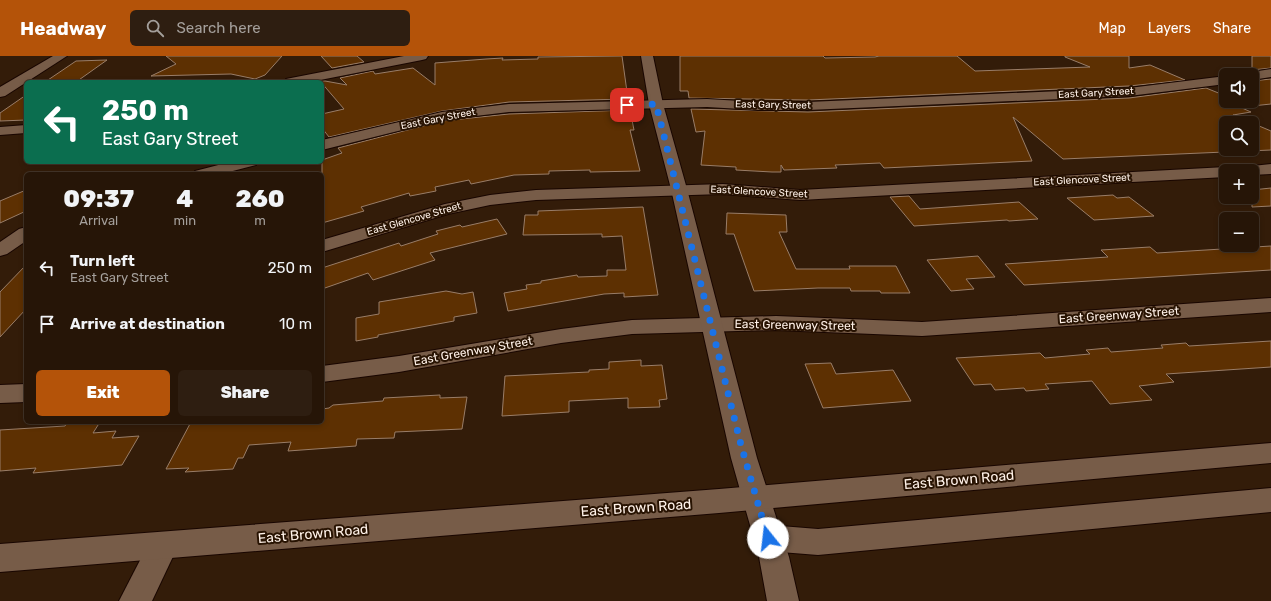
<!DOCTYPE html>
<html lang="en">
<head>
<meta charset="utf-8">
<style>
	:root { --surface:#261507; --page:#2e1e11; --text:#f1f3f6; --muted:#a49f9b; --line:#423428; --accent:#b45309 }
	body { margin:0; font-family:Rubik,sans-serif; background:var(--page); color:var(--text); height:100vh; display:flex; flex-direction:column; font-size:15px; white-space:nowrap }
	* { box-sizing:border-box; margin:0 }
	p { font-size:13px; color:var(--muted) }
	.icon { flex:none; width:22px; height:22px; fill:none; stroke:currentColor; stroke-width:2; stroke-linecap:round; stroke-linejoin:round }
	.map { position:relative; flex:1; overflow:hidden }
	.drawer { position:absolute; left:24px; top:116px; width:300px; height:252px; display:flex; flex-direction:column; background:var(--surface); border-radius:6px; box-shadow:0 2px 6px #0003,0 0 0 1px var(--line) }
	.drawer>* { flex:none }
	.top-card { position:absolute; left:24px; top:24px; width:300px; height:84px; border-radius:6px; box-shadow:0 2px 6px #0003,0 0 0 1px var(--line); background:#0b6e4f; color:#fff; overflow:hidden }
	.buttons { position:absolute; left:1219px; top:12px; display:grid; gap:8px }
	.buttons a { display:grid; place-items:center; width:40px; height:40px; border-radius:6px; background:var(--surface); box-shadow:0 2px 6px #0003,0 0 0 1px var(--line); font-size:20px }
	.pin { position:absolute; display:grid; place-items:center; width:34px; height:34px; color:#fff; margin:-17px; border-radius:8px; box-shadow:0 2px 6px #0006 }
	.me { position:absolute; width:44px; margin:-22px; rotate:344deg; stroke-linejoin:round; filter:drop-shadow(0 0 3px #0008) }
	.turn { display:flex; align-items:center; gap:14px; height:84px; padding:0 12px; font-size:18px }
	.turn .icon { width:52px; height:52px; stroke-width:2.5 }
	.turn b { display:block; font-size:28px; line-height:34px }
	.eta { display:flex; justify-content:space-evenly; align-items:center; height:68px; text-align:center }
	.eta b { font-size:24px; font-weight:800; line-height:28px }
	.cta { display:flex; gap:8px; margin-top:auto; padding:8px 12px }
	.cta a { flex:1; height:46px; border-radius:6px; background:var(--accent); color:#fff; font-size:16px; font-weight:800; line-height:46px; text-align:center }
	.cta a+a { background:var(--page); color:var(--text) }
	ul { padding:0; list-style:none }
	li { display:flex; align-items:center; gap:12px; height:56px; padding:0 12px }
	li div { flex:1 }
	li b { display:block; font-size:15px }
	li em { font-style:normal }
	header { display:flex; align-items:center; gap:24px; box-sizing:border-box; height:56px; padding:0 20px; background:var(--accent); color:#fff }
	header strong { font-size:19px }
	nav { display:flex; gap:22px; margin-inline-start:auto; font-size:14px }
	.search { width:280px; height:36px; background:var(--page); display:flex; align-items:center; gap:10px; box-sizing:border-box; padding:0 14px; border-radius:6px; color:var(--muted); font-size:15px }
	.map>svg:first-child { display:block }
	.building { fill:#5d3002; stroke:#997d68; fill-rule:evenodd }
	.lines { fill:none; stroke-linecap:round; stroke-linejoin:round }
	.minor-casing { stroke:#190600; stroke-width:2 }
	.tertiary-casing { stroke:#190600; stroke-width:2 }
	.secondary-casing { stroke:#190600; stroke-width:2 }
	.minor { fill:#775c48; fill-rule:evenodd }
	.tertiary { fill:#775c48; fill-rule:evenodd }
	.secondary { fill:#775c48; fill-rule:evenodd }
	.route { stroke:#1a73e8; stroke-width:7; stroke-dasharray:0 12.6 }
	.labels { text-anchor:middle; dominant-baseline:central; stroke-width:4; stroke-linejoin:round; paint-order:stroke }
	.far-street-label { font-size:10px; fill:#fff2e9; stroke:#281302 }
	.street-label { font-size:12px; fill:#fff2e9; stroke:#281302 }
	.near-street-label { font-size:14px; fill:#fff2e9; stroke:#281302 }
</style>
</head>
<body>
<header>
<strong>Headway</strong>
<div class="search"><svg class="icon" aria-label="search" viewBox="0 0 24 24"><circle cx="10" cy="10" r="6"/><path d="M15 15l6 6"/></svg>Search here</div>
<nav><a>Map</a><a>Layers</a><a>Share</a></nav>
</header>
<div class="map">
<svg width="1271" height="545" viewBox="0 0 1271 545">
	<rect width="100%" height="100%" fill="#331c09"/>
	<g class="building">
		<path d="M166,0H282L265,19L255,23L231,18L151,20L176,8Z"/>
		<path d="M321,0H357L364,6L332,12Z"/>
		<path d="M622,0L628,43L509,46L442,55L329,81L322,72V58L344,53L320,25H325L347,29L340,22L373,15L375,18L413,12L435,29V7L486,3L503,2L502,4L538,3V1Z"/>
		<path d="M680,0H823L825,2L875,1L879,0H957L975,15L1090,11L1065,1V0H1129V12L1150,9L1185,24L1129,30L808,44L689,42L688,35H680Z"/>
		<path d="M1252,0H1271V12L1252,14Z"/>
		<path d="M107,4L76,26H45L76,5Z"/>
		<path d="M1271,23V48L1252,50V25Z"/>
		<path d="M1206,32L1226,40V45H1238L1251,51L1242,52L1251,56L1233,59L1271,75V94L1063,103L1013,61L1032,105L884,112L880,107L835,109L837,112L784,114L781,109V116H772L736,114V111L701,109L705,75L696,76L691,53L808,56L1129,42ZM1226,67H1252V93H1226Z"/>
		<path d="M26,39V64L0,65V57Z"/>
		<path d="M630,54L634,74H630L640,115L590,116V114L549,115V118L514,119L471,128L469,124L435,131L436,135L410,140L409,137L361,151L364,155L322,167V104L342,97L338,92L442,65L509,58Z"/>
		<path d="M1271,132V150L1252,151V134Z"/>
		<path d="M26,134V155L0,167V145Z"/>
		<path d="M1113,139L1117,142L1129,141L1154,160L1094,164L1067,142Z"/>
		<path d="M909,140L920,153L1019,146L1038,163L1009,165L1007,164L914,170L890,141Z"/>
		<path d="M643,151L658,239L624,241V237L604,238L508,255L504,237L527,233L526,229L541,227V225L577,219L578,221L607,220V214H626L622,180L602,181V178L523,179L525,159H538V155Z"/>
		<path d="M727,157L786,159L787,176H779L796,213H850L849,210H896L910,237H881L880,235H851L850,232H818L754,235L734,178H726Z"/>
		<path d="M497,163L507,178L430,197L435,204L373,224L368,217L322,233V212L399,187L401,190L438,178L436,175L460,169L462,171Z"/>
		<path d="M1271,190V214L1024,229L1005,208L1108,201L1101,194L1150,191L1157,197Z"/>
		<path d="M978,200L995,221L966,223L974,233L951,235L927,204Z"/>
		<path d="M26,209V253L0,281V236Z"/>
		<path d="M446,235L462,238L473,236L477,257L454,261V265L378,279V281L356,285V262L379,258V246Z"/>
		<path d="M1271,285V311L1166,318L1174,326L1139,330L1152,344L1110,348L1092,325L1045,328L1049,333L1026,335L1024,332L995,334L991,328L974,329L956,302L1040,297L1045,302L1090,298L1086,294L1108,292L1111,296L1163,292L1161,289L1186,287L1189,290Z"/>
		<path d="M641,304V310L662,309L667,343L659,344L660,351L628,352V342L569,345V356L502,360L505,320L589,316V314L609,313V306Z"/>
		<path d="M831,307L836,318L893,314L911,345L823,352L805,308Z"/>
		<path d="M440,339V342L467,341L462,373L395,376L394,382L357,383L356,390L288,395L291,386L249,389L243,402H238L233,413L185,416L189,412L166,413L191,366H322V353L329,352L333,349L383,345L384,342Z"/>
		<path d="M81,366H100L93,377L116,375L112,382L139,380L122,409L33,417L36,412L0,415V374L65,370L67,367Z"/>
	</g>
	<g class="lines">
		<defs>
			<g id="minor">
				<path d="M53,0H67L5,40L0,41V31Z"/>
				<path d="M404,0H428L426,3L422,4L310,26H285L286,23L291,22Z"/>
				<path d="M1271,13V21L1252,24V19H1246L1252,16Z"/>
				<path d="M1226,20V28L1129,40L808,54H758L707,51L509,56L442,64L322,94V84L442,56L509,48L707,43L758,46H808L1129,32Z"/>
				<path d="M26,69V77L0,79V71Z"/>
				<path d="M230,106H258L256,109L221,118H193L195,115Z"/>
				<path d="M1271,108V118L1252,119V115H1226V121L800,144L723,138L536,144L490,149L448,158L322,196V184L445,148L490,139L536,134L723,128L800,134L1226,111L1233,114L1234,112Z"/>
				<path d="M26,171V185L7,198L0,200V186L19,173Z"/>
				<path d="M1271,242V256L922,280L776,274L632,278L561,287L399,316L322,326V310L399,300L561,273L632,264L776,260L922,266Z"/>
				<path d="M26,328V346L0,347V329Z"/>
				<path d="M1271,432V456L818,499L768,495L757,491L753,482L757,473L768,469L818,473Z"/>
				<path d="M163,477L174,481L178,490L152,545H119L152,481Z"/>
			</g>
			<path id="tertiary" d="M641,0H653L663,48L687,133L757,402L789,501L799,545H767L759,501L731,402L671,133L649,48Z"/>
			<path id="secondary" d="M1271,387V407L719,457L0,516V488L719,433Z"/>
		</defs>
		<use href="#minor" class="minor-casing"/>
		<use href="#tertiary" class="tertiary-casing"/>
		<use href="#secondary" class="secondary-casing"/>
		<use href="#minor" class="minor"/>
		<use href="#tertiary" class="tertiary"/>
		<use href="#secondary" class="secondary"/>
	</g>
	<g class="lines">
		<path class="route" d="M627,49L656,48L741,389L768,482"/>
	</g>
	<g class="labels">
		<g class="far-street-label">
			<text transform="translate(1096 37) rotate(-3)">East Gary Street</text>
			<text transform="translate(773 49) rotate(1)">East Gary Street</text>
			<text transform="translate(438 63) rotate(-11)">East Gary Street</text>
			<text transform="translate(1082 124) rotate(-3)">East Glencove Street</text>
			<text transform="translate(759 136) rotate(3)">East Glencove Street</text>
			<text transform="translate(414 163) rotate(-16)">East Glencove Street</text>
		</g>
		<g class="street-label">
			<text transform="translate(1119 259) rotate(-4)">East Greenway Street</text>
			<text transform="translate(795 269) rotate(1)">East Greenway Street</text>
			<text transform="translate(473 295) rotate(-10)">East Greenway Street</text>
		</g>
		<g class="near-street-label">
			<text transform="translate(959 424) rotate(-5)">East Brown Road</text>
			<text transform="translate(636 452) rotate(-4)">East Brown Road</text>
			<text transform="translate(313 478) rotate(-5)">East Brown Road</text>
		</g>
	</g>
</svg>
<div class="buttons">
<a><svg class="icon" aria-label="sound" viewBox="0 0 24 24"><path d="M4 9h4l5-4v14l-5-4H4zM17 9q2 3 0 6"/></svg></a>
<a><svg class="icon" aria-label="search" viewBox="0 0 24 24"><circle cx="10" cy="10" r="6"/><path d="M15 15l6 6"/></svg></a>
<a>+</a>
<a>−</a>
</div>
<div class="pin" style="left:627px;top:49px;background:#d93025"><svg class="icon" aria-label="arrive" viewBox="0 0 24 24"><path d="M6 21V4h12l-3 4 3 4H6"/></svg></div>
<svg class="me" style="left:768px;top:482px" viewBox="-20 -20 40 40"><circle r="19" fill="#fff"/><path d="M0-13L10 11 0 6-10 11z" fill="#1a73e8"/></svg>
<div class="top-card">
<div class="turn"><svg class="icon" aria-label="left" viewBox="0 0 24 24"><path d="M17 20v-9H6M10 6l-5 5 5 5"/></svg><div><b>250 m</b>East Gary Street</div></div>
</div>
<section class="drawer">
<div class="eta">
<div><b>09:37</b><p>Arrival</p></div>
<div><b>4</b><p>min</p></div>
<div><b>260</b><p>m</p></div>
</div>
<ul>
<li><svg class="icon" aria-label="left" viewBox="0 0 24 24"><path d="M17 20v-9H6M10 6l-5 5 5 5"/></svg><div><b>Turn left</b><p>East Gary Street</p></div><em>250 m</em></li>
<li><svg class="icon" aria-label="arrive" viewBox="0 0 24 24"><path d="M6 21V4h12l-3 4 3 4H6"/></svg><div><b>Arrive at destination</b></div><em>10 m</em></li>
</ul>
<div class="cta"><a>Exit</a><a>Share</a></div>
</section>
</div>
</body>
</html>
